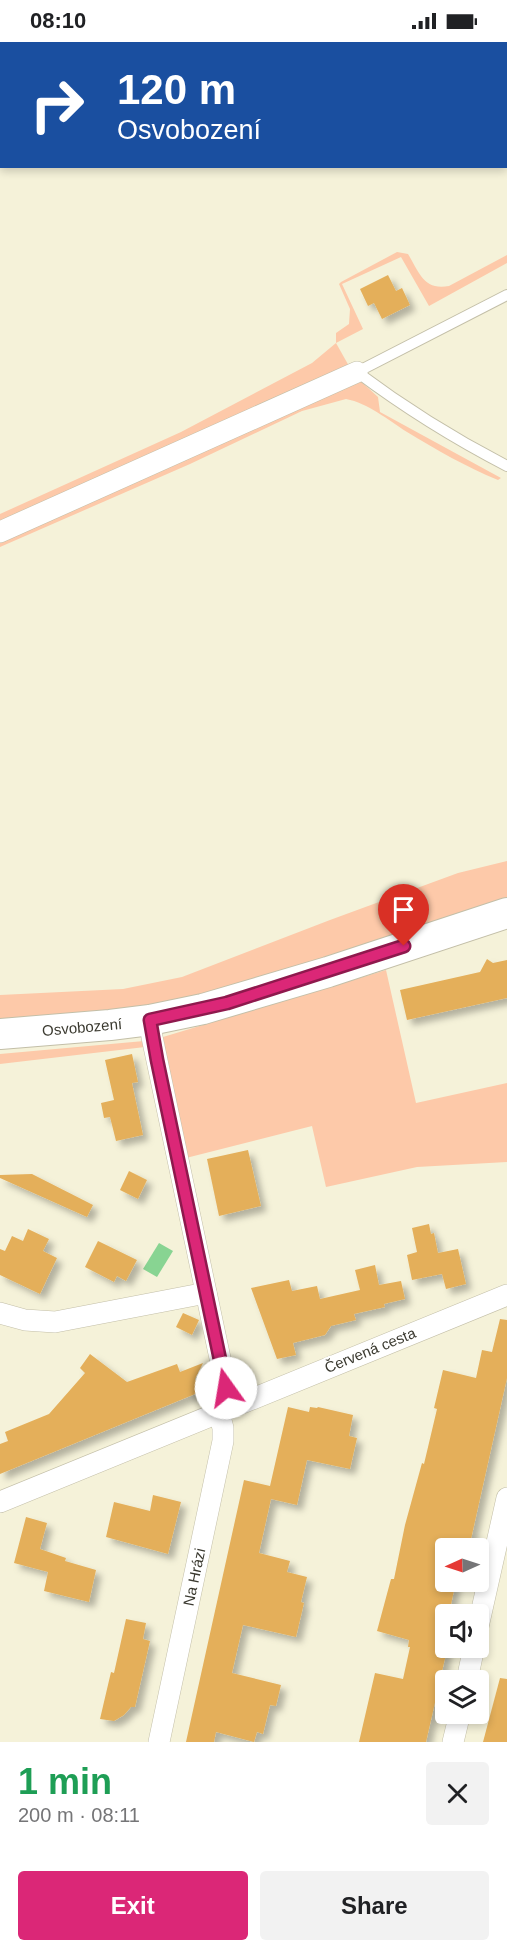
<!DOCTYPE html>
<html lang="en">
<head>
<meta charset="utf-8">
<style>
	:root { --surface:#fff; --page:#f2f2f2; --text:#202124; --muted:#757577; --accent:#db2777 }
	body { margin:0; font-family:Arial,sans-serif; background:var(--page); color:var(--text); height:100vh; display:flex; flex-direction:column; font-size:22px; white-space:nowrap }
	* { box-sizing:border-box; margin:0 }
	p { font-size:20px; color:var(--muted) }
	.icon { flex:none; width:33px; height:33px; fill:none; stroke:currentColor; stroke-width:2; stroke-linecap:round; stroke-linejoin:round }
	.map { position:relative; height:1700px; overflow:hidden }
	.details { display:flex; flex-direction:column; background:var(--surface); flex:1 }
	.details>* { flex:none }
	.guide { position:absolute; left:0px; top:0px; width:507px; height:126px; box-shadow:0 3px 9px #0003; background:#1a4fa0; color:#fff; overflow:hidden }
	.needle { width:39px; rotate:267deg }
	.buttons { position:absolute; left:435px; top:1496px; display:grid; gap:12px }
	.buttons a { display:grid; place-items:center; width:54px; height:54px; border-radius:6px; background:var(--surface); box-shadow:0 3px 9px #0003; font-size:30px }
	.pin { position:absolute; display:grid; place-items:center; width:51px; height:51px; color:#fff; margin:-62px -26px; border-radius:50% 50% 50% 0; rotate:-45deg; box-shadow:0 0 6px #0007 }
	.pin .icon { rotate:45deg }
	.me { position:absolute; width:66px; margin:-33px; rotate:347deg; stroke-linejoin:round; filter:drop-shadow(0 0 4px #0008) }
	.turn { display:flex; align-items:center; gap:21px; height:126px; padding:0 18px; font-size:27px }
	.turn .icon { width:78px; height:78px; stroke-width:2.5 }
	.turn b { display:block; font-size:42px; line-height:51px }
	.round { display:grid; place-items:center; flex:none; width:63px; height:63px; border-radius:6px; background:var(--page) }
	.summary { display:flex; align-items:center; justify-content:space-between; height:102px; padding:0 18px }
	h1 { font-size:36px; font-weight:700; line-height:45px; color:#1e9e55 }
	.cta { display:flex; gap:12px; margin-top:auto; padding:12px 18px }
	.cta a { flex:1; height:69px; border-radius:6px; background:var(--accent); color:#fff; font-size:24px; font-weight:700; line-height:69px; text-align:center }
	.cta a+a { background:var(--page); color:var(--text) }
	.status { display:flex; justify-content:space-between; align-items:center; height:42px; padding:0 30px; background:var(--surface); direction:ltr }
	.status svg { height:16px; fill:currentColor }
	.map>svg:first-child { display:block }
	.green { fill:#fdc9a9 }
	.water { fill:#88d492 }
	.building { fill:#e4af5a; filter:url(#shadow) }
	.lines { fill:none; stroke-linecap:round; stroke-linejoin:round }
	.lane-casing { stroke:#c3bfa8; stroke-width:12 }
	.street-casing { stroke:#c3bfa8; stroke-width:22 }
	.secondary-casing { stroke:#c3bfa8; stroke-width:32 }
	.lane { stroke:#fff; stroke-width:10 }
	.street { stroke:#fff; stroke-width:21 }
	.secondary { stroke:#fff; stroke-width:30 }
	.route-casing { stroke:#8e194d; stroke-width:15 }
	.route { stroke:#db2777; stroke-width:10 }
	.labels { text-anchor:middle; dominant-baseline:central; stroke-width:4.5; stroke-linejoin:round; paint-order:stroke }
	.street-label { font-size:15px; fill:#3b3a30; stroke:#fff }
</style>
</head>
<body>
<div class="status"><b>08:10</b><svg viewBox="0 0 49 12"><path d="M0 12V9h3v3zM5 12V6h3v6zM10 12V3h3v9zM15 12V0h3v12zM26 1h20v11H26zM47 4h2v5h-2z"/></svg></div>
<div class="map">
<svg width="507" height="1700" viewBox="0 0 507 1700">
	<defs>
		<filter id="shadow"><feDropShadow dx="5.5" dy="5.5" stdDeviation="3" flood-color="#0004"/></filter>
	</defs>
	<rect width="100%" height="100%" fill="#f5f2d9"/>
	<g class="green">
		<path d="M397,210L408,212C419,230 424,249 449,244L507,213V221L429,264L401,215L342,242L363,287L336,301L354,333L378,355L380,370L501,436L498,438C466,425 437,408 407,390C388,378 368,361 346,357L302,369L190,422L0,505V472L181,390L312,321L336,301V291L349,282L350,267L339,242L341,240Z"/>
		<path d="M507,819V859L352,910L164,963L0,979V953L123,947L182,935L330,878L458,831Z"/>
		<path d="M386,928L416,1061L507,1041V1120L417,1125L326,1145L312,1084L186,1116L163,995Z"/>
		<path d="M144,999L145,1005L0,1022V1012Z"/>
	</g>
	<path class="water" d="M159,1201L173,1209L157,1235L143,1227Z"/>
	<g class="building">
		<path d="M388,233L396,249L402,246L410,263L382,277L374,261L368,264L360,247Z"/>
		<path d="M487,917L493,921L507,918V956L407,978L400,948L480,930Z"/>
		<path d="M132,1012L138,1040L132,1041L143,1093L116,1099L110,1075L104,1076L101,1061L114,1058L105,1018Z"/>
		<path d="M248,1108L261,1164L219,1174L207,1117Z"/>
		<path d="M129,1129L147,1138L138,1157L120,1148Z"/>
		<path d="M32,1132L93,1163L87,1175L0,1136V1133Z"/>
		<path d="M429,1182L431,1192L434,1191L438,1211L458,1207L466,1242L446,1247L442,1232L412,1238L407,1213L417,1210L412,1186Z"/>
		<path d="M28,1187L49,1197L43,1209L57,1216L40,1252L0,1233V1207L5,1209L12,1194L23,1199Z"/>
		<path d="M98,1199L137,1218L126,1239L117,1234L114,1240L85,1225Z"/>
		<path d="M375,1223L379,1243L401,1239L405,1257L384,1262L385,1265L354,1272L356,1278L331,1284L325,1293L293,1301L296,1313L277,1317L251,1246L289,1238L292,1249L317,1244L320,1257L360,1248L355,1228Z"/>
		<path d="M183,1271L199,1278L192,1293L176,1285Z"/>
		<path d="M500,1277L507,1278V1336L469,1506H446V1539H456L449,1572H446V1612L426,1700H359L375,1631L403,1637L410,1605H408L409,1598L377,1589L391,1537H394L405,1483L422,1421L424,1422L437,1367L434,1366L443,1328L476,1336L482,1308L492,1310Z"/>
		<path d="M90,1312L127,1340L177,1322L180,1330L203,1321L195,1337L200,1350L0,1432V1402L8,1399L5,1390L49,1372L85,1331L80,1326Z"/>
		<path d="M288,1365L309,1370L310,1365L317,1366L318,1365L353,1373L349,1394L357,1396L350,1427L307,1418L297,1463L271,1457L259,1511L290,1519L287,1530L307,1535L301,1560L304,1561L296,1595L243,1583L232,1631L281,1643L276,1664L270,1663L263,1692L257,1690L254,1700L216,1690L214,1700H186L244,1438L270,1444Z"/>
		<path d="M153,1453L181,1460L168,1512L106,1495L114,1460L150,1469Z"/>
		<path d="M26,1475L47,1481L40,1507L66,1516L65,1519L96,1528L89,1560L44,1549L48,1530L14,1521Z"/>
		<path d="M126,1577L146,1581L143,1597L150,1599L135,1665H131L124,1673L114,1679L100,1677L111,1630L114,1631Z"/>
		<path d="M500,1636L507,1637V1700H483Z"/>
	</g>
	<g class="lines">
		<defs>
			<path id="lane" d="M507,253L357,330C405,366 453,396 507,424"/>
			<g id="street">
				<path d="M0,490L357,330"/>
				<path d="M150,978L152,995L224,1335L233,1364"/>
				<path d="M0,1271L25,1278L55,1280L206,1251"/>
				<path d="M0,1460L507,1253"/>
				<path d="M478,1585L507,1456"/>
				<path d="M467,1638L474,1605"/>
				<path d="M159,1700L223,1399V1386L219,1371"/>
				<path d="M453,1700L460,1671"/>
			</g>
			<path id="secondary" d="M0,992L110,983L150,978L203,967L328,930L507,871"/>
		</defs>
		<use href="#lane" class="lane-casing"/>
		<use href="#street" class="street-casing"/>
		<use href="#secondary" class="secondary-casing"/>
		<use href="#lane" class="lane"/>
		<use href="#street" class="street"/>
		<use href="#secondary" class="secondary"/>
	</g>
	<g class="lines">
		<defs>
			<path id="route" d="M226,1346L157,1018L150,978L227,961L404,904"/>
		</defs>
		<use href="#route" class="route-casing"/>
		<use href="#route" class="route"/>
	</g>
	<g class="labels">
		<g class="street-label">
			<text transform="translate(82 985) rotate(-5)">Osvobození</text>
			<text transform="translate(370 1308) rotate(-22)">Červená cesta</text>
			<text transform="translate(194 1535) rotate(-78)">Na Hrázi</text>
		</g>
	</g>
</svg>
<div class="buttons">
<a><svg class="needle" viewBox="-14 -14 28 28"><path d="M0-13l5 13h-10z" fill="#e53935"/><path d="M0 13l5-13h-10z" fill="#757577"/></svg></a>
<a><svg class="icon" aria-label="sound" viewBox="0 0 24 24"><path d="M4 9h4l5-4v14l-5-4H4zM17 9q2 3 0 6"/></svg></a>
<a><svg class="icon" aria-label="layers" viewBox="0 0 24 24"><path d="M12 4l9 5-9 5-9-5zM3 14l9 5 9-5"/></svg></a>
</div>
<div class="pin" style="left:404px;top:904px;background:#d93025"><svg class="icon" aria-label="arrive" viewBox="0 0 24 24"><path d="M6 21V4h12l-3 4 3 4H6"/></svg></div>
<svg class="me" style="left:226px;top:1346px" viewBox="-20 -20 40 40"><circle r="19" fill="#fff"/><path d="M0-13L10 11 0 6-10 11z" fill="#db2777"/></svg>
<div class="guide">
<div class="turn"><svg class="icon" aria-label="right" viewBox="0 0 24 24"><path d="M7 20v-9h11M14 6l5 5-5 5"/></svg><div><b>120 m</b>Osvobození</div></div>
</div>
</div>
<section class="details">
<div class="summary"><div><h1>1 min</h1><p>200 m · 08:11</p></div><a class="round"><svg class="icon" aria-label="close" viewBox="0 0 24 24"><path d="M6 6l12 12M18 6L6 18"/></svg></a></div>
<div class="cta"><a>Exit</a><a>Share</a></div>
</section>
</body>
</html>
